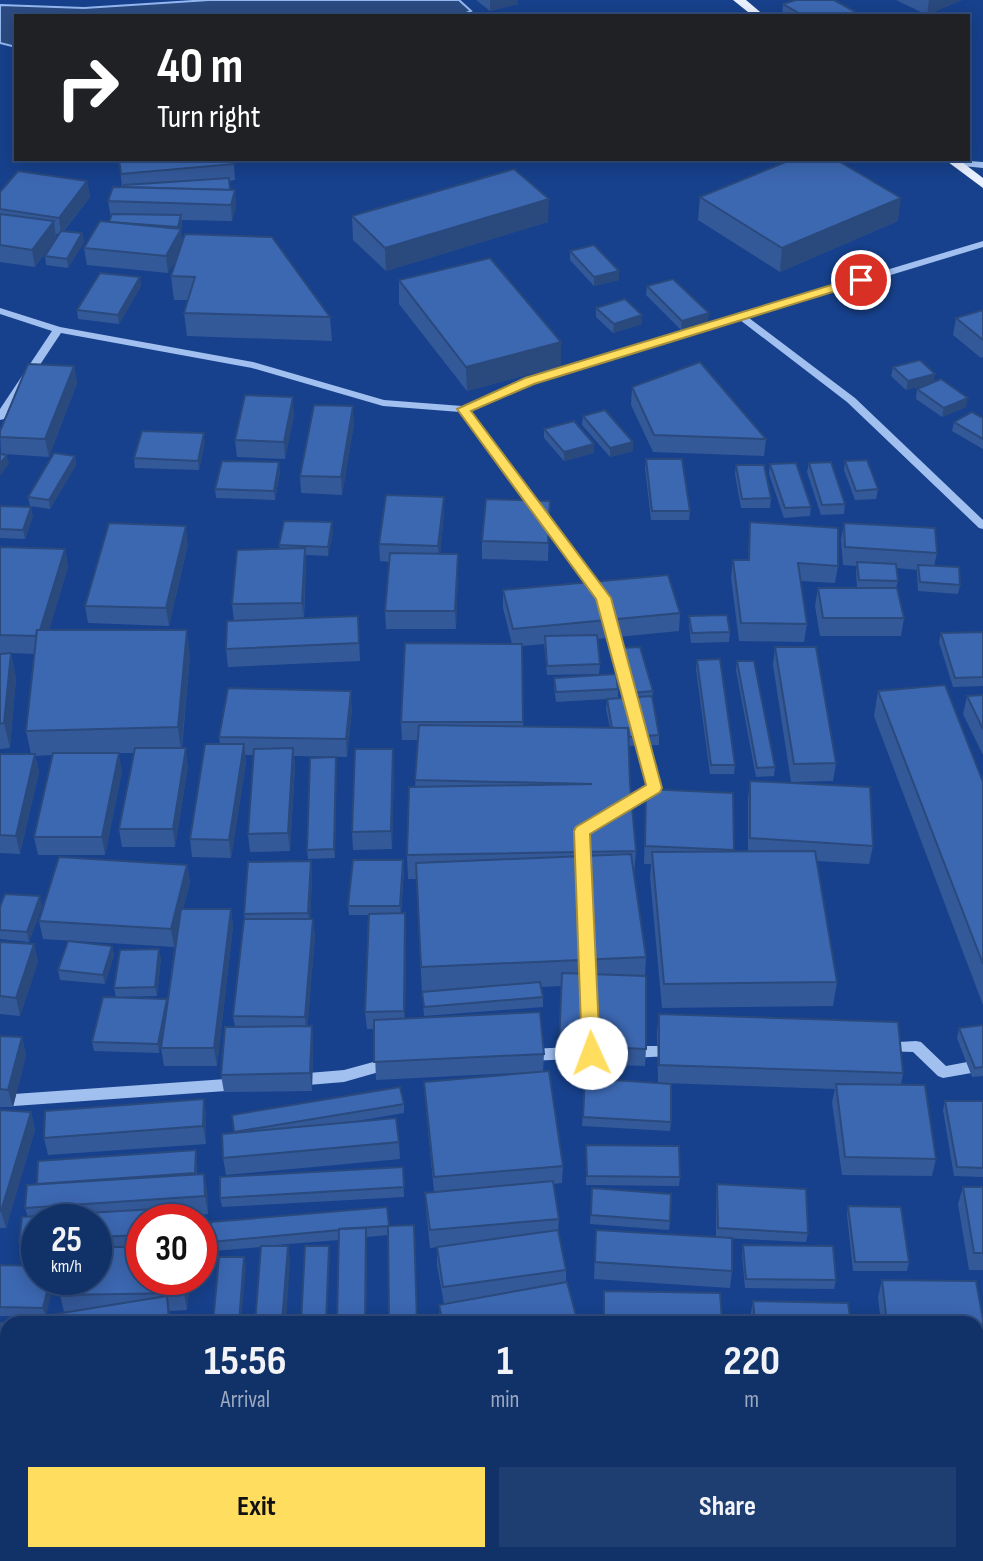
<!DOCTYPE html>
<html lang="en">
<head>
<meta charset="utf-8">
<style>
	:root { --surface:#113169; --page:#1e3d71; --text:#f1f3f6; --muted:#9ca9c0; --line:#304c7d; --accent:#ffdd5f }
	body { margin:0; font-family:"Sofia Sans Condensed",sans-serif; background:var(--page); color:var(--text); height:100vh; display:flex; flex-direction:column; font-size:26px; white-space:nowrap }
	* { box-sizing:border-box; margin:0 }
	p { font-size:23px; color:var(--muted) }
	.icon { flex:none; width:38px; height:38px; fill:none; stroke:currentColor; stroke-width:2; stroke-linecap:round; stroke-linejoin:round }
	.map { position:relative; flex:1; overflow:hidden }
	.details { position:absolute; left:0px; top:1316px; width:984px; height:245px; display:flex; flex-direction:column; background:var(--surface); border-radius:21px 21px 0 0; box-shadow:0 4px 18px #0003,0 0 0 2px var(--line) }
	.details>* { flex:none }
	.hud { position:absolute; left:14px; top:14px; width:956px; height:147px; border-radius:0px; box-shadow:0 4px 18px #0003,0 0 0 2px var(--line); background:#202124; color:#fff; overflow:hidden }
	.speed { position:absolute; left:21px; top:1204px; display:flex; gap:14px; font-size:35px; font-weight:700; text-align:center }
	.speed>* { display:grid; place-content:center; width:91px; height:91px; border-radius:50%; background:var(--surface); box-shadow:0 4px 18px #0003,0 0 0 2px var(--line); line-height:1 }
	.speed small { font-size:18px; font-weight:400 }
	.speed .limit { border:10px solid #d22; background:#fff; color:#111 }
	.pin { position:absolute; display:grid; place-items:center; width:60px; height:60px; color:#fff; margin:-30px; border:4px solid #fff; border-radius:50%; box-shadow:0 2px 7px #0007 }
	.me { position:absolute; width:77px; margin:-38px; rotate:358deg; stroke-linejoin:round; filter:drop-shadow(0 0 5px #0008) }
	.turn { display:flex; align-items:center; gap:24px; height:147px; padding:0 28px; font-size:32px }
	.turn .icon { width:91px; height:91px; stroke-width:2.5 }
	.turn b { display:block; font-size:49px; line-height:60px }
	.eta { display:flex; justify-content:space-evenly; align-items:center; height:119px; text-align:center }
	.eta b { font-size:42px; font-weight:700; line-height:49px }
	.primary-button { display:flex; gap:14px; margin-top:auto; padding:14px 28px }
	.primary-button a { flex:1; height:80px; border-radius:0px; background:var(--accent); color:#111; font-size:28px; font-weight:700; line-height:80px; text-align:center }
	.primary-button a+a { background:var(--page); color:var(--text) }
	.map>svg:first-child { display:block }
	.water { fill:#2b4b82; stroke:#94b8f1; stroke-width:2 }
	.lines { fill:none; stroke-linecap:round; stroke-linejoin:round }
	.minor { fill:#a1bfef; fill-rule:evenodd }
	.major { fill:#e9f0ff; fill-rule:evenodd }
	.wall { fill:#345999 }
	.shaded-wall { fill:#2a497d }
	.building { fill:#3c68b2; stroke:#2a497d; stroke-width:2 }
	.route { fill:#ffdd5f; stroke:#a6903e; stroke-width:2 }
</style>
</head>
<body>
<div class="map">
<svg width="983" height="1561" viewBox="0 0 983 1561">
	<rect width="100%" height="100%" fill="#17418c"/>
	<path class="water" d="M209,0H459L471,11L459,16H16V47L0,43V5L84,8Z"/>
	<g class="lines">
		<g class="minor">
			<path d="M955,160L983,162V168L952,165V161Z"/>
			<path d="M983,241V247L749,318L855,398L983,520V529L979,528L847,402L740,320L533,383L469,410L605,592L607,595L601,599L597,598L460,412L383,406L252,368L61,333L4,419L0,420V409L52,331L0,314V308L60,327L253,362L384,400L462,406L525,379L735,316L736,313H743Z"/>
			<path d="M610,618L616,622L640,712L634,716L628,712L604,622Z"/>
			<path d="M639,726L645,730L660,788L658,791L619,813L615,812L613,809L615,806L647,786L633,730Z"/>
			<path d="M916,1041L921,1042L946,1066L983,1059V1071L943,1078L938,1076L913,1052L881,1051L879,1047L881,1043Z"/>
			<path d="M630,1046H671L676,1047L678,1051L676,1055L671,1056L630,1058L625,1056L623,1052L625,1048Z"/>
			<path d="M573,1047L578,1049L580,1053L578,1057L573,1059L529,1061L524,1059L522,1055L524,1051L529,1049Z"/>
			<path d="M388,1058L393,1060L395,1064L393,1068L344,1082L296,1086L291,1084L289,1080L291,1076L296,1074L344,1070Z"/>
			<path d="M240,1078L245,1080L247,1084L245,1088L240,1090L0,1107V1095Z"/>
		</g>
		<g class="major">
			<path d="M733,0H746L765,16H753Z"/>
			<path d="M944,159H958L983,178V188Z"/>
		</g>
	</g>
	<g class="wall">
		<path d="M476,0H518V4L490,11Z"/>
		<path d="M896,0H962L927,15Z"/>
		<path d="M783,4L863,16H782Z"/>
		<path d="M119,159L234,164L235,180L230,181V190L236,206L232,221L182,220V224L181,230L182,242L330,317L332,341L187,336L184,313L188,300H174L171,276L179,253L168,273L87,265L84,248L109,222L111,218L108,201L122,187Z"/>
		<path d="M87,181L90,197L64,231L82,233L84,242L68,268L46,265L45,256L59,234H56V238L35,267L0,262V192Z"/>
		<path d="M700,197L898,221L780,272L698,220Z"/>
		<path d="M352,216L548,222L386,271L353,240Z"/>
		<path d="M570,251L619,280L594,286L570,260Z"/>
		<path d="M399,280L561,366L467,391L399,304Z"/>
		<path d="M141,286L119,324L78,319L77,310Z"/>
		<path d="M647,286L708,322L681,330L646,295Z"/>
		<path d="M596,308L642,324L613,333L596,317Z"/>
		<path d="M983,310V357L981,358L953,335L956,318Z"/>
		<path d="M74,366L77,383L49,457L5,454L9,464L1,454L0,431Z"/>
		<path d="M893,367L934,382L966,407L942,417L916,399L917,389L929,384L906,390L891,376Z"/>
		<path d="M632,387L766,439L764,456L653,452L631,405Z"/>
		<path d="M294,415L285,459L237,457L235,440Z"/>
		<path d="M583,416L633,451L610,457L582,425Z"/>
		<path d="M983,418V449L952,431L954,422Z"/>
		<path d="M354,424L342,495L301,493L300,476Z"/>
		<path d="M544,429L594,453L564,461L544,438Z"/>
		<path d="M205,442L199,470L135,468L134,458Z"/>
		<path d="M75,456L76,465L50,509L30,506L28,497Z"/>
		<path d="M646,459L690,511L689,520H651L645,468Z"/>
		<path d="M845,461L878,489L876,499L855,500L844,470Z"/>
		<path d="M809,463L845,504L844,514L821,515L807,472Z"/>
		<path d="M770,464L811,507L810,516L784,518L769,474Z"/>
		<path d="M736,465L771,498L770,508H741L735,474Z"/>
		<path d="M280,472L275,500L216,498L215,489Z"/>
		<path d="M444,497V514L440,553L458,571L456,629H386L385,611L389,562L380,561L379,544Z"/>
		<path d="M550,501L548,561L482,559V541Z"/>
		<path d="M0,506L33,516L25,539L0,538Z"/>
		<path d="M750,522L838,566L835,583L801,581L807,624L804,642L739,641L731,578L733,560H748Z"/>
		<path d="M844,523L937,553L934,566L960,585L958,594L918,591L917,574V570L896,568L898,581L896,588L904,618L901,636H820L815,606L818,588H857L856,571L857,566L843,565L841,540Z"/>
		<path d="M333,532L328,556L306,555V566L304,618L358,616L360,661L228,667L226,649L234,621L232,604L280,549L279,545Z"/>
		<path d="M188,544L169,626L88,623L85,606Z"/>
		<path d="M0,547L65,549L68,567L49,630L190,655L182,748L188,766L175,847H122L119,829L134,753H118L122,771L105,855H38L34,837L52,755L35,756L39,772L20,854L0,853V754H31L26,731L34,654L11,653L16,678L10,748L0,749V654L10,653H0Z"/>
		<path d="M503,590L680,613L679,631L597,639L600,664L599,674L547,675L544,644L522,646L523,727L610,728L606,709L607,699L556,702L554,687V678L618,689V698H630L619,658L620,648L653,691L652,699L659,735V745L629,746L630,784L636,851L634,876L646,957L645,976L646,1049L645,1066L558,1063L561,986L541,987L543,997V1007L424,1016L422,992L416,879H408L407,855L415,787L418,740H402L401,722L512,644L503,608Z"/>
		<path d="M689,616L730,632L729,642L691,643L689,625Z"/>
		<path d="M983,632V686L953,687L939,642L941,633Z"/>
		<path d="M775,647L836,763L833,781L791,782L773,665Z"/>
		<path d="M697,660L735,765L734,774H710L696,669Z"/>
		<path d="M737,661L775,767L774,776L756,777L736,670Z"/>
		<path d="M878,691L983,782V1005L874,716Z"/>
		<path d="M983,695V755L963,714L967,696Z"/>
		<path d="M352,709L347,757L294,756L295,766L290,851L250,852L248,834L253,755H245L246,762L231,858L192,857L190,839L220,744L219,737Z"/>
		<path d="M336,757L335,858L308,859L307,850Z"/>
		<path d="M394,767L392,849L353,850L352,832Z"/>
		<path d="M750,781L873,846L869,864L816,861L837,982L833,1006L662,1008L650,877L651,864H644L646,789L733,793V852H748V799Z"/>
		<path d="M311,861L312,879L310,919H313L315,937L307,1026H312L313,1043L312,1091L224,1092L221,1075L235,1027L233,1016L245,919L244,914Z"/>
		<path d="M187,865L190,883L183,909H231L233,927L217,1066H164L161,1048V1043L159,1053L94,1051L92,1042L167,1001L176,938L174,947L43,939L39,921Z"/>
		<path d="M404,870L401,914L405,913L406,931L405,1018L544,1054L543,1072L563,1166L562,1183L554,1184L559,1219L558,1232L566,1270V1282L578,1323H440L439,1305L444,1304L437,1265V1247L447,1246L430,1248L426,1210L425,1193L434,1192L425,1099L424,1082L537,1072L376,1080L374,1029H367L365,1012L368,915H349L348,906Z"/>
		<path d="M42,906L29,942L0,939V907Z"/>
		<path d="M0,942L34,944L38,962L20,1016L0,1014Z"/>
		<path d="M112,946L114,955L105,984L60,980L58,970Z"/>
		<path d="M161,958L157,996L116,997L114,988Z"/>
		<path d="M659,1014L903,1073L901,1085L936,1159L932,1176L842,1175L832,1102L835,1089L663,1083L671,1122L670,1131L582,1126L585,1078L658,1083L657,1032Z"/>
		<path d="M983,1025V1076L972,1077L957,1038L959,1028Z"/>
		<path d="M0,1036L22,1037L26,1055L13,1107H0Z"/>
		<path d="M204,1099L206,1117V1144L48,1155L44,1138Z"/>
		<path d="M945,1101H983V1177L954,1176L943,1110Z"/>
		<path d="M404,1104V1113L351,1122L399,1142L400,1159L226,1175L223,1158L234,1133L232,1115Z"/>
		<path d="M0,1110L31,1112L35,1130L6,1228H0Z"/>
		<path d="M586,1145L680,1177L679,1186L586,1185Z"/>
		<path d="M196,1150L197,1159V1174H204L207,1191L208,1214L142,1220V1279H190L187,1310L170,1311L171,1323H7V1363L0,1364V1323L39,1317L0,1316V1265L37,1279H54L46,1315L69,1312H64L60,1295L96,1279V1220H37V1259H24L19,1242L28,1217L25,1208L37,1184Z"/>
		<path d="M403,1167L404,1197L222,1207L220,1198Z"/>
		<path d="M717,1184L808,1233L806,1242L722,1238L732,1271L730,1288L594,1279L596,1230L716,1237V1193Z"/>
		<path d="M963,1187H983V1270H969L958,1204Z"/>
		<path d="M592,1188L670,1221L669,1230L590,1224Z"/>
		<path d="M848,1206L909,1262L907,1271H853L847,1215Z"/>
		<path d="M387,1207L388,1235L367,1237L366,1323H337L339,1240L263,1246H288L290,1263L261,1247L213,1251L211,1242Z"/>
		<path d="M743,1245L836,1280L834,1289L745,1288L742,1254Z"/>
		<path d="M882,1280L983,1320V1380H976V1323H881L878,1297Z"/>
		<path d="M604,1291L722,1320V1323H603Z"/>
		<path d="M753,1301L851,1323H751L750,1318Z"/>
		<path d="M7,1365V1414H0V1380Z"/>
		<rect x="976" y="1381" width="7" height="129"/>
		<path d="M0,1423H7V1554H267V1561H45L65,1558L34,1561H6L0,1544L3,1483H0Z"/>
		<path d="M705,1554H754L755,1561H706Z"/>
	</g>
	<g class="shaded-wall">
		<path d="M490,0H518V4L490,11Z"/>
		<path d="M929,0H962L927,15Z"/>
		<path d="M87,181L90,197L61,234L59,218Z"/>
		<path d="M235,190L236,206L232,221L231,205Z"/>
		<path d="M901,198L898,221L780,272L782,248Z"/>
		<path d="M549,199L548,222L386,271L385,248Z"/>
		<path d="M181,215L182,224L181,230L182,246L168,273L166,256L179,232L178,227Z"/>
		<path d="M54,221L56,238L35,267L32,250Z"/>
		<path d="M82,233L84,242L68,268L67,259Z"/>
		<path d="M619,271V280L594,286V277Z"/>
		<path d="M140,277L141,286L119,324L118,315Z"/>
		<path d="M709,313L708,322L681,330L682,321Z"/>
		<path d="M642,315V324L613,333L614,324Z"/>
		<path d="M561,342V366L467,391L466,367Z"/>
		<path d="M74,366L77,383L49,457L45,439Z"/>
		<path d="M935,374L934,383L906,390L908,381Z"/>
		<path d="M293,397L294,415L285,459L284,442Z"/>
		<path d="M968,398L966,407L942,417L944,408Z"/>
		<path d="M353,406L354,424L342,495L341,477Z"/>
		<path d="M204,433L205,442L199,470L198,461Z"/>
		<path d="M633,442V451L610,457V448Z"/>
		<path d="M594,444V453L564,461V452Z"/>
		<path d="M7,455L9,464L0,476V464Z"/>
		<path d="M75,456L76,465L50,509L49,500Z"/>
		<path d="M279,462L280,472L275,500L274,491Z"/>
		<path d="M444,497V514L439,564L438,546Z"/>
		<path d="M31,507L33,516L25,539L23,530Z"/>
		<path d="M332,522L333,532L328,556V547Z"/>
		<path d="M186,526L188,544L169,626L166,608Z"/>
		<path d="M305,548L306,566L303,621L302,603Z"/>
		<path d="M65,549L68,567L42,654L38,637Z"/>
		<path d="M458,554V571L456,629L455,611Z"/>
		<path d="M187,630L190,655L181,751L178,727Z"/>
		<path d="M11,653L16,678L10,748L4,723Z"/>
		<path d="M351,691L352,709L347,757L346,739Z"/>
		<path d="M244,744L246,762L231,858L229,840Z"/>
		<path d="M186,748L188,766L175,847L173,829Z"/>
		<path d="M293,748L295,766L290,851L288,833Z"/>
		<path d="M393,749L394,767L392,849L391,831Z"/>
		<path d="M119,753L122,771L105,855L102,837Z"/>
		<path d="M35,754L39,772L20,854L16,836Z"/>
		<path d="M336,757L337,767L335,858L334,849Z"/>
		<path d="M403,860L404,870L400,916V906Z"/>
		<path d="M311,861L312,879L310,931L308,913Z"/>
		<path d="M187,865L190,883L174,947L171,929Z"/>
		<path d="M40,896L42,906L29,942L27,932Z"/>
		<path d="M231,909L233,927L217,1066L214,1048Z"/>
		<path d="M405,913L406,931L405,1029L404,1011Z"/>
		<path d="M313,919L315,937L307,1035L305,1017Z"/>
		<path d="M34,944L38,962L20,1016L16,998Z"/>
		<path d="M112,946L114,955L105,984L103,975Z"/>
		<path d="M159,949L161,958L157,996L155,987Z"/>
		<path d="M167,999L169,1009L159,1053L158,1044Z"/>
		<path d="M312,1026L313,1043L312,1091L310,1073Z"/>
		<path d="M22,1037L26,1055L13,1107L8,1090Z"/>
		<path d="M204,1099L206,1117V1144L203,1126Z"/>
		<path d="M31,1112L35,1130L6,1228L1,1211Z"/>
		<path d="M196,1150L197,1159L196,1182L195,1173Z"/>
		<path d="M204,1174L207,1191L208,1214L205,1196Z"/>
		<path d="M366,1228L367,1245L366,1323H365Z"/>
		<path d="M288,1246L290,1263L286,1323H282Z"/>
		<path d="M329,1246L330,1255L327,1323H326Z"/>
		<path d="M244,1257L246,1266L241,1323H239Z"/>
		<path d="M50,1279H54L46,1317L43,1308Z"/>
		<path d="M185,1279H190L187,1310L184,1293Z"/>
		<path d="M167,1296L170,1313L171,1323H170L169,1320Z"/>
	</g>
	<g class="building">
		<path d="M796,0H834L863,16H804L783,4Z"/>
		<path d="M119,159H229L234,164L121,174Z"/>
		<path d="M793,159H835L901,198L782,248L700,197Z"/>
		<path d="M514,169L549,199L385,248L352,216Z"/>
		<path d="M18,171L87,181L59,218L0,209V192Z"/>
		<path d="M229,178L230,190L124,187V185Z"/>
		<path d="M113,187L235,190L231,205L108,201Z"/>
		<path d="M0,214L54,221L32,250L0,245Z"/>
		<path d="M112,214L181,215L178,227L109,222Z"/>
		<path d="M100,221L181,229L166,256L84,248Z"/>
		<path d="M61,231L82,233L67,259L45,256Z"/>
		<path d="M185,234L272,237L330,317L184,313L195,277L171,276Z"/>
		<path d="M594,245L619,271L594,277L570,251Z"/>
		<path d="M490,258L561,342L466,367L399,280Z"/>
		<path d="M100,273L140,277L118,315L77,310Z"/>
		<path d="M673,279L709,313L682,321L647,286Z"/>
		<path d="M625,299L642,315L614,324L596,308Z"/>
		<path d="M983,310V340L956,318Z"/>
		<path d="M920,360L935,374L908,381L893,367Z"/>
		<path d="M700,362L766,439L654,435L632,387Z"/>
		<path d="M28,364L74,366L45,439L0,437V431Z"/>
		<path d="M941,379L968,398L944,408L917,389Z"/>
		<path d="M245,395L293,397L284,442L235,440Z"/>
		<path d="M314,405L353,406L341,477L300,476Z"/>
		<path d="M605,410L633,442L610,448L583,416Z"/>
		<path d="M972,412L983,418V439L954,422Z"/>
		<path d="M574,421L594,444L564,452L544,429Z"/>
		<path d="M142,431L204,433L198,461L134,458Z"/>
		<path d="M54,453L75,456L49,500L28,497Z"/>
		<path d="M0,454L7,455L0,464Z"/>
		<path d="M646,459H682L690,511H652Z"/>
		<path d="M867,460L878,489L856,491L845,461Z"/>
		<path d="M222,461L279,462L274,491L215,489Z"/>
		<path d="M831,462L845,504L822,505L809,463Z"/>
		<path d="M796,463L811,507L785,508L770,464Z"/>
		<path d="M736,465H764L771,498L742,499Z"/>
		<path d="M386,495L444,497L438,546L379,544Z"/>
		<path d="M486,499L550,501L548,543L482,541Z"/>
		<path d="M0,506L31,507L23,530L0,529Z"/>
		<path d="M284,521L332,522L328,547L279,545Z"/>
		<path d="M750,522L838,528V566L798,563L807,624L741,623L733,560H749Z"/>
		<path d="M109,523L186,526L166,608L85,606Z"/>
		<path d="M844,523L935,528L937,553L845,547Z"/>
		<path d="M0,547L65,549L40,630H37L36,636L0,635Z"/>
		<path d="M305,548L302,603L232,604L237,550Z"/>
		<path d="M390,553L458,554L455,611H385Z"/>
		<path d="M857,562L896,564L898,581L859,580Z"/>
		<path d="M918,565L959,567L960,585L920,582Z"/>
		<path d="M668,575L680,613L513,629L503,590Z"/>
		<path d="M818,588H897L904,618H823Z"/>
		<path d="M727,615L730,632L692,633L689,616Z"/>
		<path d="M358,616L359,643L226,649L227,621Z"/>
		<path d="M37,630H187L178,727L26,731Z"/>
		<path d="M983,632V677L955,678L941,633Z"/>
		<path d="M597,635L600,664L547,666L545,636Z"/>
		<path d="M405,643L522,644L523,722H401Z"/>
		<path d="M640,647L653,691L632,693L620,648Z"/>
		<path d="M775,647H816L836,763L794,764Z"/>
		<path d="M11,653L4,723L0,724V654Z"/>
		<path d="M720,659L735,765H711L697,660Z"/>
		<path d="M737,661H754L775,767L757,768Z"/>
		<path d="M616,674L618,689L556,692L554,678Z"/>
		<path d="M945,685L983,782V964L878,691Z"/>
		<path d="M228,688L351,691L346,739L219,737Z"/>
		<path d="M983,695V729L967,696Z"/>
		<path d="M652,696L659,735L629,737L628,728H612L607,699Z"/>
		<path d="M419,725L628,728L630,784L636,851L407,855L409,787L592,784L415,780Z"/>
		<path d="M205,744H244L229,840L190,839Z"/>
		<path d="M135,748H186L173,829H119Z"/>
		<path d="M293,748L288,833L248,834L254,749Z"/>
		<path d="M355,749H393L391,831L352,832Z"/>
		<path d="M53,753H119L102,837H34Z"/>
		<path d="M0,754H35L16,836L0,835Z"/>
		<path d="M336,757L334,849L307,850L310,758Z"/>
		<path d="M750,781L870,787L873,846L750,838Z"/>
		<path d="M646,789L733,793L734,850L645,846Z"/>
		<path d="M815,851L837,982L664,984L652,852Z"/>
		<path d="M631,854L646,957L421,967L416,863Z"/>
		<path d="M59,857L187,865L171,929L39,921Z"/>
		<path d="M353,860H403L400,906H348Z"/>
		<path d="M311,861L308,913L244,914L248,862Z"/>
		<path d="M5,894L40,896L27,932L0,930V907Z"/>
		<path d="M181,909H231L214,1048H161Z"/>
		<path d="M405,913L404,1011L365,1012L369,914Z"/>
		<path d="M244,919H313L305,1017L233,1016Z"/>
		<path d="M68,941L112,946L103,975L58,970Z"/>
		<path d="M0,942L34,944L16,998L0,996Z"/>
		<path d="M159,949L155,987L114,988L120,950Z"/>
		<path d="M562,973L646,976V1049L559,1045Z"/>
		<path d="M540,982L543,997L424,1007L422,992Z"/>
		<path d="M103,997L167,999L158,1044L92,1042Z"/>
		<path d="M540,1012L544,1054L374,1062V1020Z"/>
		<path d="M659,1014L898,1022L903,1073L659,1065Z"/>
		<path d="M983,1025V1067L975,1068L959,1028Z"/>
		<path d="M312,1026L310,1073L221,1075L225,1027Z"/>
		<path d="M0,1036L22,1037L8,1090L0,1089Z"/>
		<path d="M549,1071L563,1166L434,1177L424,1082Z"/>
		<path d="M585,1078L671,1084V1122L583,1117Z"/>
		<path d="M836,1084L925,1085L936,1159L845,1157Z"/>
		<path d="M400,1087L404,1104L234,1132L232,1115Z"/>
		<path d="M204,1099L203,1126L44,1138L45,1111Z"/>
		<path d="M945,1101H983V1168L957,1167Z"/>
		<path d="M0,1110L31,1112L1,1211H0Z"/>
		<path d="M396,1118L399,1142L223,1158L222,1134Z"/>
		<path d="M586,1145L679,1146L680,1177L587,1176Z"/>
		<path d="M196,1150L195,1173L37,1184L38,1161Z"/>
		<path d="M403,1167L404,1187L220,1198V1177Z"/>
		<path d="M204,1174L205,1196L25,1208L27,1185Z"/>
		<path d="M553,1181L559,1219L430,1230L425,1193Z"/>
		<path d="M717,1184L806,1189L808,1233L718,1228Z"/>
		<path d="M963,1187H983V1253H974Z"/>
		<path d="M592,1188L671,1194L670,1221L591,1215Z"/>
		<path d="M848,1206L901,1207L909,1262H855Z"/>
		<path d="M187,1207L186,1220H142V1235L96,1237V1220H37V1241L19,1242L22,1217Z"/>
		<path d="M387,1207L389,1226L339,1229V1230L211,1242V1222Z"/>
		<path d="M414,1225L417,1323H389L388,1226Z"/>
		<path d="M366,1228L365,1323H337L339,1229Z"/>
		<path d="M558,1230L566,1270L443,1287L437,1247Z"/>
		<path d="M596,1230L732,1238V1271L595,1262Z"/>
		<path d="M743,1245L833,1246L836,1280L746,1279Z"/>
		<path d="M261,1246H288L282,1323H255Z"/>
		<path d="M305,1246H329L326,1323H301Z"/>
		<path d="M96,1247H142V1279H185L184,1293L60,1295L62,1279H96Z"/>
		<path d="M219,1257H244L239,1323H213Z"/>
		<path d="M0,1265L37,1266V1279H50L43,1308L0,1307Z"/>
		<path d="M882,1280L976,1281L983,1320V1363H976V1323H887Z"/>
		<path d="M567,1282L578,1323H443L439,1305Z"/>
		<path d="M604,1291L720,1293L722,1320L604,1318Z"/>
		<path d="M167,1296L169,1320L151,1323H7V1346L0,1347V1323Z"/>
		<path d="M753,1301L848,1303L851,1323H755Z"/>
		<path d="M3,1365H7V1405H0V1380Z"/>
		<rect x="976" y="1381" width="7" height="113"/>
		<path d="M0,1423H7V1472H3V1474H0Z"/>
		<path d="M3,1472H7V1541L0,1542Z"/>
		<path d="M89,1554H266L267,1561H45Z"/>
		<path d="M709,1554H754L755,1561H710Z"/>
		<path d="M673,1558L674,1561H648L647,1559Z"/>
	</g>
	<path class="route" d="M861,276L865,277V282L534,384L471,411L611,598L662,788L660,792L590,834L600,1053L597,1058H584L582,1053L574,831L576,827L646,785L596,599L457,409L525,378Z"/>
</svg>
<div class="speed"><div>25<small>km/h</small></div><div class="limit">30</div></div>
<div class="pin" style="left:861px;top:280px;background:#d93025"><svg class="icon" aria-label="arrive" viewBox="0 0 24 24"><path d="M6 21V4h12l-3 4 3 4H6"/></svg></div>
<svg class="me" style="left:591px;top:1053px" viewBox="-20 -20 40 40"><circle r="19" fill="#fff"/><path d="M0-13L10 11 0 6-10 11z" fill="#ffdd5f"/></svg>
<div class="hud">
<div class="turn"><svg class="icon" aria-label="right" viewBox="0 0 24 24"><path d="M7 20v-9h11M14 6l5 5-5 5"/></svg><div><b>40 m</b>Turn right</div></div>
</div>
<section class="details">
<div class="eta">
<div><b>15:56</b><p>Arrival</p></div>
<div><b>1</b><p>min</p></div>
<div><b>220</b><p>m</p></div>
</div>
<div class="primary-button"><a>Exit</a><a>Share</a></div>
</section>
</div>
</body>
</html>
